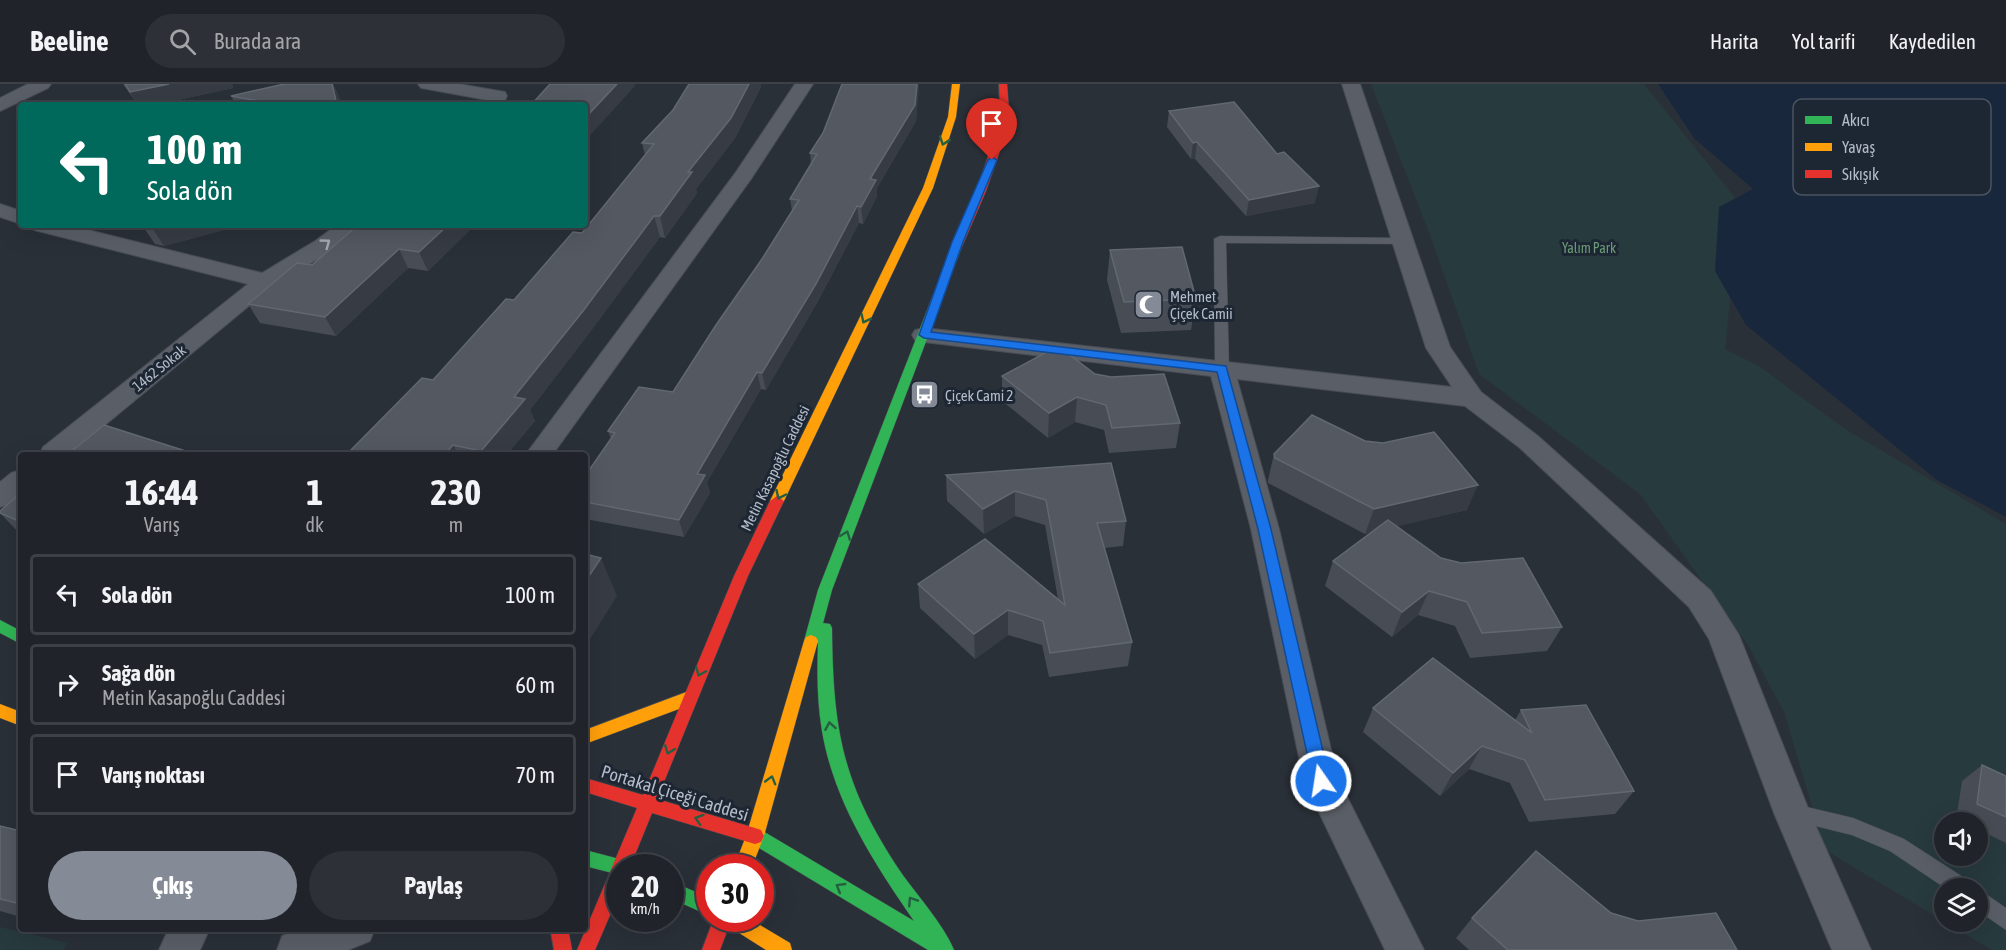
<!DOCTYPE html>
<html lang="tr">
<head>
<meta charset="utf-8">
<style>
	:root { --surface:#20242a; --page:#2d3036; --text:#f1f3f6; --muted:#a2a4a8; --line:#3d4147; --accent:#848b96 }
	body { margin:0; font-family:"Asap Condensed",sans-serif; background:var(--page); color:var(--text); height:100vh; display:flex; flex-direction:column; font-size:22px; white-space:nowrap }
	* { box-sizing:border-box; margin:0 }
	p { font-size:20px; color:var(--muted) }
	.icon { flex:none; width:33px; height:33px; fill:none; stroke:currentColor; stroke-width:2; stroke-linecap:round; stroke-linejoin:round }
	.map { position:relative; flex:1; overflow:hidden }
	.side { position:absolute; left:18px; top:368px; width:570px; height:480px; display:flex; flex-direction:column; background:var(--surface); border-radius:6px; box-shadow:0 6px 24px #0002,0 0 0 2px var(--line) }
	.side>* { flex:none }
	.top-card { position:absolute; left:18px; top:18px; width:570px; height:126px; border-radius:6px; box-shadow:0 6px 24px #0002,0 0 0 2px var(--line); background:#00695c; color:#fff; overflow:hidden }
	.controls { position:absolute; left:1934px; top:728px; display:grid; gap:12px }
	.controls a { display:grid; place-items:center; width:54px; height:54px; border-radius:50%; background:var(--surface); box-shadow:0 6px 24px #0002,0 0 0 2px var(--line); font-size:30px }
	.speed { position:absolute; left:606px; top:770px; display:flex; gap:12px; font-size:30px; font-weight:700; text-align:center }
	.speed>* { display:grid; place-content:center; width:78px; height:78px; border-radius:50%; background:var(--surface); box-shadow:0 6px 24px #0002,0 0 0 2px var(--line); line-height:1 }
	.speed small { font-size:15px; font-weight:400 }
	.speed .limit { border:9px solid #d22; background:#fff; color:#111 }
	.pin { position:absolute; display:grid; place-items:center; width:51px; height:51px; color:#fff; margin:-62px -26px; border-radius:50% 50% 50% 0; rotate:-45deg; box-shadow:0 0 6px #0007 }
	.pin .icon { rotate:45deg }
	.me { position:absolute; width:66px; margin:-33px; rotate:347deg; stroke-linejoin:round; filter:drop-shadow(0 0 4px #0008) }
	.turn { display:flex; align-items:center; gap:21px; height:126px; padding:0 30px; font-size:27px }
	.turn .icon { width:78px; height:78px; stroke-width:2.5 }
	.turn b { display:block; font-size:42px; line-height:51px }
	.eta { display:flex; justify-content:space-evenly; align-items:center; height:102px; text-align:center }
	.eta b { font-size:36px; font-weight:700; line-height:42px }
	.primary-button { display:flex; gap:12px; margin-top:auto; padding:12px 30px }
	.primary-button a { flex:1; height:69px; border-radius:36px; background:var(--accent); color:#fff; font-size:24px; font-weight:700; line-height:69px; text-align:center }
	.primary-button a+a { background:var(--page); color:var(--text) }
	ul { padding:0; list-style:none }
	li { display:flex; align-items:center; gap:18px; height:81px; margin:0 12px 9px; padding:0 18px; border:3px solid var(--line); border-radius:6px }
	li div { flex:1 }
	li b { display:block; font-size:22px }
	li em { font-style:normal }
	header { display:flex; align-items:center; gap:36px; box-sizing:border-box; height:84px; padding:0 30px; background:var(--surface); border-bottom:2px solid var(--line) }
	header strong { font-size:28px }
	nav { display:flex; gap:33px; margin-inline-start:auto; font-size:21px }
	.search { width:420px; height:54px; background:var(--page); display:flex; align-items:center; gap:15px; box-sizing:border-box; padding:0 21px; border-radius:33px; color:var(--muted); font-size:22px }
	.map>svg:first-child { display:block }
	.green { fill:#273a3e; fill-rule:evenodd }
	.water { fill:#19273c }
	.lines { fill:none; stroke-linecap:round; stroke-linejoin:round }
	.lane-casing { stroke:#484c55; stroke-width:1 }
	.street-casing { stroke:#484c55; stroke-width:2 }
	.fast-casing { stroke:#484c55; stroke-width:1 }
	.slow-casing { stroke:#484c55; stroke-width:1 }
	.jam-casing { stroke:#484c55; stroke-width:1 }
	.lane { fill:#5a5e66; fill-rule:evenodd }
	.street { fill:#5a5e66; fill-rule:evenodd }
	.fast { fill:#30b455; fill-rule:evenodd }
	.slow { fill:#ff9f0a; fill-rule:evenodd }
	.jam { fill:#e5322d; fill-rule:evenodd }
	.wall { fill:#474c55 }
	.shaded-wall { fill:#373c44 }
	.building { fill:#535861; stroke:#626872; stroke-width:1.5 }
	.oneway { stroke:#255f41 }
	.oneway2 { stroke:#a2a9b5 }
	.route { fill:#1a73e8; stroke:#114b97; stroke-width:1.5 }
	.labels { text-anchor:middle; dominant-baseline:central; stroke-width:6; stroke-linejoin:round; paint-order:stroke }
	.far-park-label { font-size:14px; fill:#6b9a76; stroke:#1d2633 }
	.poi-label { font-size:15px; fill:#b4bcc9; stroke:#1d2633; text-anchor:start }
	.street-label { font-size:15px; fill:#b4bcc9; stroke:#1d2633 }
	.near-street-label { font-size:18px; fill:#b4bcc9; stroke:#1d2633 }
	.key { fill:#1d2633; stroke:#4a5360; stroke-width:1.5 }
	.key-label { font-size:16px; fill:#b4bcc9 }
</style>
</head>
<body>
<header>
<strong>Beeline</strong>
<div class="search"><svg class="icon" aria-label="search" viewBox="0 0 24 24"><circle cx="10" cy="10" r="6"/><path d="M15 15l6 6"/></svg>Burada ara</div>
<nav><a>Harita</a><a>Yol tarifi</a><a>Kaydedilen</a></nav>
</header>
<div class="map">
<svg width="2006" height="866" viewBox="0 0 2006 866">
	<rect width="100%" height="100%" fill="#2a3038"/>
	<g class="green">
		<path d="M1371,0H1644L1740,120L1725,265L1759,282L1845,345L2006,440V866H1992L1825,766L1784,628L1748,561L1640,410L1479,290L1430,151ZM1944,738H1977V771H1944ZM1944,804H1977V837H1944Z"/>
		<path d="M0,843L68,859L63,866H0Z"/>
	</g>
	<path class="water" d="M1658,0H2006V433L1937,396L1746,241L1715,187L1719,123L1753,105L1694,54Z"/>
	<g class="lines">
		<defs>
			<g id="lane">
				<path d="M1220,152L1403,154L1409,157L1403,160L1226,159L1229,285L1222,289L1215,285L1214,155Z"/>
				<path d="M1794,720L1853,734L1904,755L1969,797L1972,804H1945L1890,767L1852,751L1787,735L1785,729L1787,723Z"/>
				<path d="M1977,804L2006,824V846L1977,826Z"/>
			</g>
			<g id="street">
				<path d="M28,0H51L48,4L0,27V14Z"/>
				<path d="M418,0H459L505,8L507,12L505,16L498,18L427,5L421,4Z"/>
				<path d="M795,0H813L751,95L553,370H526L736,88Z"/>
				<path d="M1342,0H1360L1450,263L1481,308L1538,352L1711,507L1739,551L1810,729L1871,866H1832L1774,729L1709,555L1689,523L1520,364L1465,322L1237,295L1279,445L1338,695L1424,866H1385L1304,697L1251,445L1211,292L924,258L915,256L912,251L915,246L924,244L1452,303L1426,264Z"/>
				<path d="M0,120L21,127V140L0,133Z"/>
				<path d="M31,141H68L262,189L315,157L337,141H362L331,167L273,202L70,370H40L43,363L248,200L34,146Z"/>
				<path d="M21,386V411L10,420L0,423V398L11,389Z"/>
				<path d="M169,844H210L200,866H159Z"/>
				<path d="M302,844H375L370,857L348,866H277L282,852Z"/>
			</g>
			<g id="fast">
				<path d="M956,162L961,165L832,506L823,539L830,540L832,544C833,646 842,700 900,787C916,810 944,841 954,866H928L749,758L746,752L749,746L755,744L761,746L914,837C874,779 834,718 822,647C817,618 817,588 818,559L811,563L806,561L804,557L818,506L951,165Z"/>
				<path d="M0,536L21,547V560L0,549Z"/>
				<path d="M585,766L627,777L630,783H620V791L585,782Z"/>
				<path d="M670,797L710,814V832L670,814Z"/>
			</g>
			<g id="slow">
				<path d="M952,0H960L956,33L933,104L784,417L777,422L772,420L770,417L923,104L948,33Z"/>
				<path d="M811,551L816,553L818,557L764,752L752,783H734L746,752L804,557L806,553Z"/>
				<path d="M689,607L695,609L697,614L695,619L585,660V646Z"/>
				<path d="M0,620L21,628V642L0,634Z"/>
				<path d="M722,834H748L790,859L792,866H766L725,840Z"/>
			</g>
			<g id="jam">
				<path d="M999,0H1007L1010,38L986,107L961,165L956,168L952,167L951,165L976,107L1000,38Z"/>
				<path d="M777,412L784,417L748,492L657,715L755,744L761,746L764,752L761,758L755,760L652,729L630,783H620V808L595,866H577L637,724L585,708V694L643,711L734,492L770,417Z"/>
				<path d="M714,834H732L720,866H702Z"/>
				<path d="M550,844H568L572,866H554Z"/>
			</g>
		</defs>
		<use href="#lane" class="lane-casing"/>
		<use href="#street" class="street-casing"/>
		<use href="#fast" class="fast-casing"/>
		<use href="#slow" class="slow-casing"/>
		<use href="#jam" class="jam-casing"/>
		<use href="#lane" class="lane"/>
		<use href="#street" class="street"/>
		<use href="#fast" class="fast"/>
		<use href="#slow" class="slow"/>
		<use href="#jam" class="jam"/>
	</g>
	<g class="wall">
		<path d="M123,0H232L233,4L155,21H138Z"/>
		<path d="M284,0H333L339,13L341,21H236L231,12Z"/>
		<path d="M842,0H919L916,37L877,104V112L863,140L859,139L818,217L766,306L761,305L707,398L710,409L684,453L585,435V392L611,355L608,347L673,308L762,175L792,127L790,115L811,80L810,69L823,49Z"/>
		<path d="M761,3L735,54L696,105L697,109L665,154L660,153L590,248L530,326L535,337L507,370H347L433,296L582,149L645,71L642,59Z"/>
		<path d="M1169,27L1315,119L1246,132L1195,75H1191L1167,43Z"/>
		<path d="M142,141H242L164,162L155,160Z"/>
		<path d="M358,141H475L428,187L408,184L336,252L260,239L248,220L312,181Z"/>
		<path d="M1110,166L1196,215L1191,246L1121,249L1107,196Z"/>
		<path d="M1095,290L1180,339L1176,364L1109,369L1104,346L1075,338L1048,354L1002,317V292Z"/>
		<path d="M1274,370L1467,426L1396,442L1441,474L1562,543L1547,567L1470,574L1455,542L1418,531L1392,553L1325,502L1333,477L1372,448L1365,450L1268,399V396Z"/>
		<path d="M1111,379L1126,437L1123,462L1104,464L1132,558L1128,582L1049,593L1042,561L1008,551L975,575L920,524L918,500L1058,515L1045,441L1015,432L984,450L947,417L946,391Z"/>
		<path d="M21,409V451L0,429V427Z"/>
		<path d="M1373,624L1515,636L1521,626L1634,707L1615,730L1529,738L1510,699L1469,685L1440,712L1363,648Z"/>
		<path d="M1982,681L2006,692V759L1977,745V738H1961L1956,736L1962,697Z"/>
		<path d="M0,742L21,747V833L0,827Z"/>
		<path d="M1611,829L1737,866H1469L1456,854L1472,834Z"/>
	</g>
	<g class="shaded-wall">
		<path d="M169,0H232L233,4L155,21H138L130,8Z"/>
		<path d="M332,0L339,13L341,21H337Z"/>
		<path d="M617,0H635V2L585,57V34Z"/>
		<path d="M749,0H761V3L735,54L696,105L697,109L665,154L660,132L688,88Z"/>
		<path d="M917,0H919V4L916,37L877,104V112L863,140L861,123L870,95Z"/>
		<path d="M1197,58L1195,75H1191L1193,59Z"/>
		<path d="M1319,102L1315,119L1246,132L1249,116Z"/>
		<path d="M857,122L859,139L818,217L766,306L762,289Z"/>
		<path d="M654,132L660,153L590,248L530,326L535,337L507,370H483L481,367L514,313Z"/>
		<path d="M150,141H242L164,162Z"/>
		<path d="M448,141H475L428,187L419,168Z"/>
		<path d="M399,165L408,184L336,252L325,233Z"/>
		<path d="M757,288L761,305L707,398L710,409L684,453L679,436L697,390Z"/>
		<path d="M1077,313L1075,338L1048,354L1049,329Z"/>
		<path d="M453,361L458,370H445Z"/>
		<path d="M1478,401L1467,426L1365,450L1374,425Z"/>
		<path d="M1015,407V432L984,450L983,425Z"/>
		<path d="M601,474L617,512L585,563V498Z"/>
		<path d="M1429,507L1418,531L1392,553L1402,528Z"/>
		<path d="M1008,526V551L975,575L974,550Z"/>
		<path d="M1482,662L1469,685L1440,712L1453,689Z"/>
	</g>
	<g class="building">
		<path d="M125,0H169L130,8Z"/>
		<path d="M284,0H332L337,21H282L231,12Z"/>
		<path d="M550,0H617L585,34V21H531Z"/>
		<path d="M689,0H749L731,34L688,88H692L660,132H654L583,227L514,313L525,315L481,367L453,361L445,370H347L422,294L433,296L506,215L514,216L573,148L582,149L654,60L642,59L673,26Z"/>
		<path d="M842,0H917L915,21L870,95L876,96L861,123L857,122L816,200L762,289L757,288L697,390L705,391L679,436L585,418V392L615,349L608,347L639,303L673,308L716,241L762,175L799,116L790,115L817,70L810,69L823,49Z"/>
		<path d="M1234,18L1277,70L1284,68L1319,102L1249,116L1197,58L1193,59L1169,27Z"/>
		<path d="M358,141H448L419,168L399,165L325,233L248,220L297,179L312,181Z"/>
		<path d="M1182,163L1196,215L1124,218L1110,166Z"/>
		<path d="M1058,262L1095,290L1111,293L1164,290L1180,339L1112,344L1106,321L1077,313L1049,329L1002,292Z"/>
		<path d="M1312,331L1365,357L1383,359L1434,348L1478,401L1374,425L1275,374L1274,370Z"/>
		<path d="M104,341L195,370H68Z"/>
		<path d="M1111,379L1126,437L1097,439L1132,558L1050,569L1043,537L1008,526L974,550L918,500L985,455L1065,521L1046,416L1015,407L983,425L946,391Z"/>
		<path d="M21,409V438L0,429V427Z"/>
		<path d="M1388,436L1441,474L1461,479L1523,474L1562,543L1482,549L1467,518L1429,507L1402,528L1333,477Z"/>
		<path d="M585,470L601,474L585,498Z"/>
		<path d="M1433,574L1532,649L1521,626L1586,621L1634,707L1545,716L1525,676L1482,662L1453,689L1373,624Z"/>
		<path d="M1982,681L2006,692V733L1977,720Z"/>
		<path d="M0,742L21,747V820L0,815Z"/>
		<path d="M1536,767L1611,829L1638,837L1716,829L1737,866H1508L1472,834Z"/>
	</g>
	<defs><path id="oneway-chevron" d="M-2-3.5L2.5 0L-2 3.5" fill="none" stroke-width="1.6" stroke-linecap="round" stroke-linejoin="round" transform="scale(1.5)"/></defs>
	<g class="oneway">
		<use href="#oneway-chevron" transform="translate(944 57) rotate(109)"/>
		<use href="#oneway-chevron" transform="translate(865 235) rotate(116)"/>
		<use href="#oneway-chevron" transform="translate(780 411) rotate(115)"/>
		<use href="#oneway-chevron" transform="translate(846 451) rotate(-69)"/>
		<use href="#oneway-chevron" transform="translate(700 588) rotate(113)"/>
		<use href="#oneway-chevron" transform="translate(830 642) rotate(-100)"/>
		<use href="#oneway-chevron" transform="translate(669 666) rotate(111)"/>
		<use href="#oneway-chevron" transform="translate(771 696) rotate(-74)"/>
		<use href="#oneway-chevron" transform="translate(699 735) rotate(-162)"/>
		<use href="#oneway-chevron" transform="translate(840 803) rotate(-149)"/>
		<use href="#oneway-chevron" transform="translate(912 817) rotate(-123)"/>
	</g>
	<use class="oneway2" href="#oneway-chevron" transform="translate(326 159) rotate(-36)"/>
	<path class="route" d="M992,73L997,76L963,158L931,248L1226,282L1271,445L1330,697L1327,702L1321,705L1315,702L1313,697L1258,445L1217,288L924,254L919,251L952,158L988,76Z"/>
	<defs>
		<symbol id="mosque-square" viewBox="-11 -11 22 22"><rect x="-9" y="-9" width="18" height="18" rx="4" fill="#848b96" stroke="#1d2633"/><path d="M3.5-4.9A6 6 0 1 0 3.5 4.9A5 5 0 1 1 3.5-4.9Z" fill="#fff"/></symbol>
		<symbol id="bus-square" viewBox="-11 -11 22 22"><rect x="-9" y="-9" width="18" height="18" rx="4" fill="#848b96" stroke="#1d2633"/><path d="M-5-6H5V4H4V6H2V4H-2V6H-4V4H-5ZM-3.5-4V0h7V-4ZM-3.5 1.2v1.5H-2V1.2ZM2 1.2v1.5H3.5V1.2Z" fill="#fff"/></symbol>
	</defs>
	<g fill-rule="evenodd">
		<use href="#mosque-square" x="1132" y="204" width="33" height="33"/>
		<use href="#bus-square" x="908" y="294" width="33" height="33"/>
	</g>
	<g class="labels">
		<g class="far-park-label">
			<text x="1589" y="164">Yalım Park</text>
		</g>
		<g class="poi-label">
			<text x="1170" y="212">Mehmet<tspan x="1170" dy="17">Çiçek Camii</tspan></text>
			<text x="945" y="311">Çiçek Cami 2</text>
		</g>
		<g class="street-label">
			<text transform="translate(159 284) rotate(-39)">1462 Sokak</text>
			<text transform="translate(775 384) rotate(-64)">Metin Kasapoğlu Caddesi</text>
		</g>
		<g class="near-street-label">
			<text transform="translate(675 709) rotate(17)">Portakal Çiceği Caddesi</text>
		</g>
	</g>
	<rect x="1793" y="15" width="198" height="96" rx="9" class="key"/>
	<rect x="1805" y="32" width="27" height="8" fill="#30b455"/>
	<rect x="1805" y="59" width="27" height="8" fill="#ff9f0a"/>
	<rect x="1805" y="86" width="27" height="8" fill="#e5322d"/>
	<g class="key-label">
		<text x="1842" y="42">Akıcı</text>
		<text x="1842" y="69">Yavaş</text>
		<text x="1842" y="96">Sıkışık</text>
	</g>
</svg>
<div class="controls">
<a><svg class="icon" aria-label="sound" viewBox="0 0 24 24"><path d="M4 9h4l5-4v14l-5-4H4zM17 9q2 3 0 6"/></svg></a>
<a><svg class="icon" aria-label="layers" viewBox="0 0 24 24"><path d="M12 4l9 5-9 5-9-5zM3 14l9 5 9-5"/></svg></a>
</div>
<div class="speed"><div>20<small>km/h</small></div><div class="limit">30</div></div>
<div class="pin" style="left:992px;top:76px;background:#d93025"><svg class="icon" aria-label="arrive" viewBox="0 0 24 24"><path d="M6 21V4h12l-3 4 3 4H6"/></svg></div>
<svg class="me" style="left:1321px;top:697px" viewBox="-20 -20 40 40"><circle r="17" fill="#1a73e8" stroke="#fff" stroke-width="3"/><path d="M0-11L8 9 0 5-8 9z" fill="#fff"/></svg>
<div class="top-card">
<div class="turn"><svg class="icon" aria-label="left" viewBox="0 0 24 24"><path d="M17 20v-9H6M10 6l-5 5 5 5"/></svg><div><b>100 m</b>Sola dön</div></div>
</div>
<section class="side">
<div class="eta">
<div><b>16:44</b><p>Varış</p></div>
<div><b>1</b><p>dk</p></div>
<div><b>230</b><p>m</p></div>
</div>
<ul>
<li><svg class="icon" aria-label="left" viewBox="0 0 24 24"><path d="M17 20v-9H6M10 6l-5 5 5 5"/></svg><div><b>Sola dön</b></div><em>100 m</em></li>
<li><svg class="icon" aria-label="right" viewBox="0 0 24 24"><path d="M7 20v-9h11M14 6l5 5-5 5"/></svg><div><b>Sağa dön</b><p>Metin Kasapoğlu Caddesi</p></div><em>60 m</em></li>
<li><svg class="icon" aria-label="arrive" viewBox="0 0 24 24"><path d="M6 21V4h12l-3 4 3 4H6"/></svg><div><b>Varış noktası</b></div><em>70 m</em></li>
</ul>
<div class="primary-button"><a>Çıkış</a><a>Paylaş</a></div>
</section>
</div>
</body>
</html>
